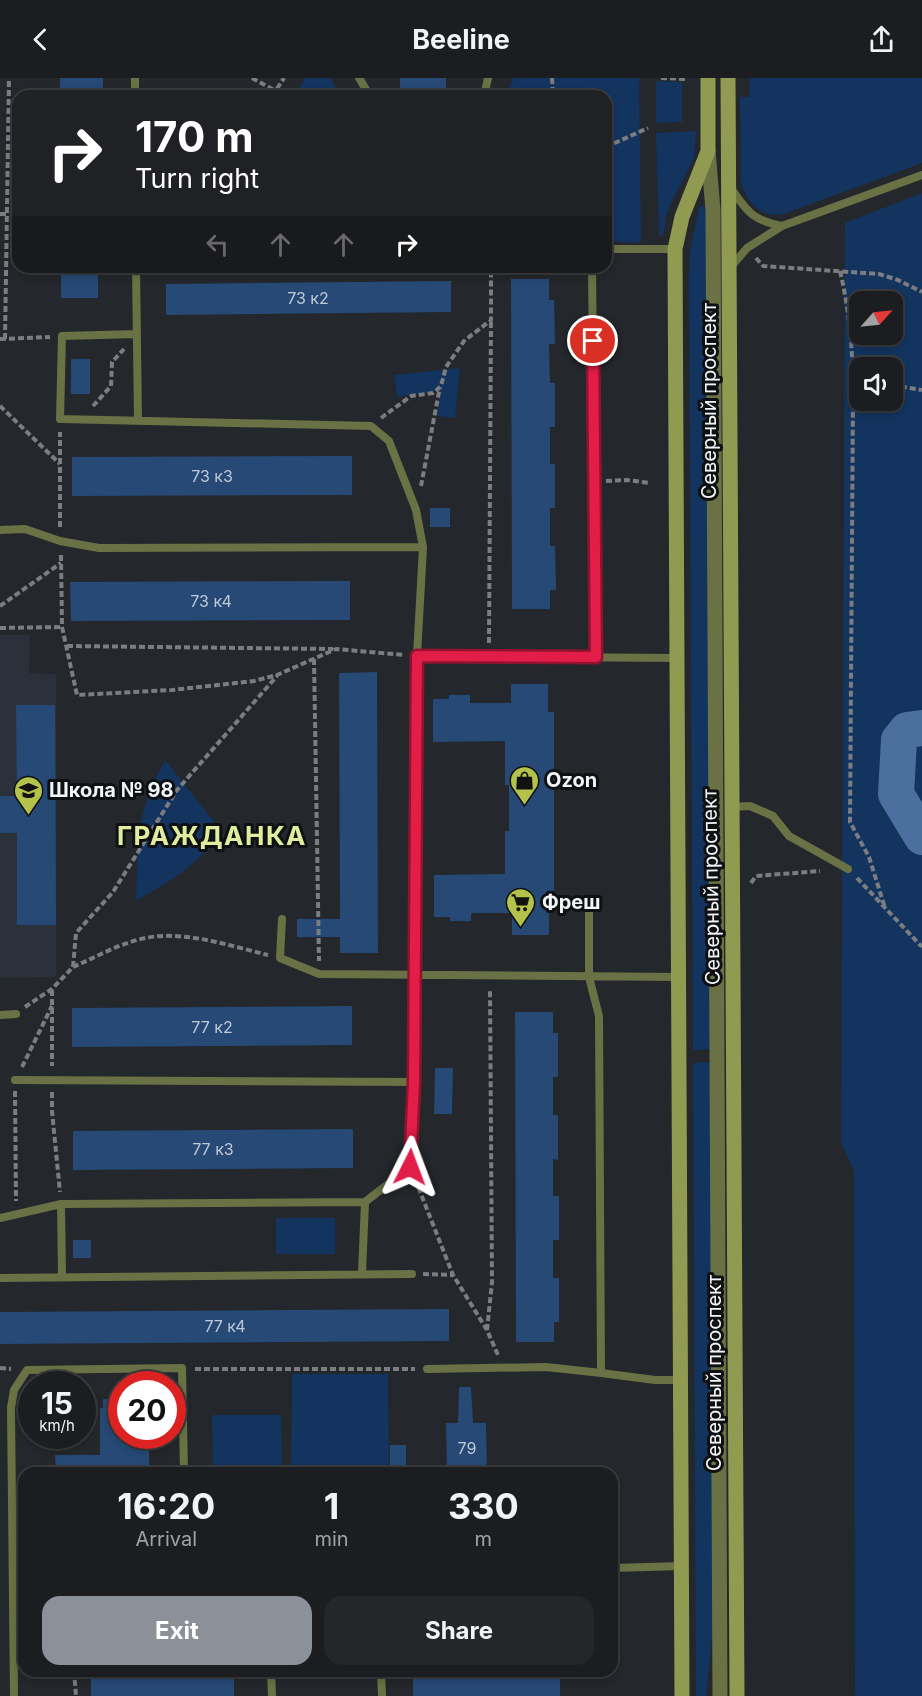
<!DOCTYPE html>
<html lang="en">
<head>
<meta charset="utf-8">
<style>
  body { margin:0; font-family:Inter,sans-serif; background:#242629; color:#f1f3f6; height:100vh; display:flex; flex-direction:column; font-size:22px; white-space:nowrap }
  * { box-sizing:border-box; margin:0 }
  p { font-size:20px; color:#a0a2a5 }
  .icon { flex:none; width:33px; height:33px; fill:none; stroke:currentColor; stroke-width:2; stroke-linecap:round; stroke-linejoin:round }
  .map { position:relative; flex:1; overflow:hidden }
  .sheet { position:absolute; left:18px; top:1389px; width:600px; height:210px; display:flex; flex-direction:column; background:#1b1d20; border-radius:18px; box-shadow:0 3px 9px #0003,0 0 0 2px #393b3e }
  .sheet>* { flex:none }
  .guide { position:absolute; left:12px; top:12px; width:600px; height:183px; border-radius:18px; box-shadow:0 3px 9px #0003,0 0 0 2px #393b3e; background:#202124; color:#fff; overflow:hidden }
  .needle { width:39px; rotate:63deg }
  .tools { position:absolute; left:849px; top:213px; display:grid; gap:12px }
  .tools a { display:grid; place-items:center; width:54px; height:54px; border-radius:12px; background:#1b1d20; box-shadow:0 3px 9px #0003,0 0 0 2px #393b3e; font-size:30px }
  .speed { position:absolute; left:18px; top:1293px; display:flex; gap:12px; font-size:30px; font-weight:700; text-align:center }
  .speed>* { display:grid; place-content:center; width:78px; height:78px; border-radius:50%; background:#1b1d20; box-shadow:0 3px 9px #0003,0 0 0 2px #393b3e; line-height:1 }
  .speed small { font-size:15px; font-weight:400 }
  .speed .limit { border:9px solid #d22; background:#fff; color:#111 }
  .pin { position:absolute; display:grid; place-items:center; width:51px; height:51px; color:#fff; margin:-26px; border:3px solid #fff; border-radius:50%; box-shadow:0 2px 6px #0007 }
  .me { position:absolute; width:66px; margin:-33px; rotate:3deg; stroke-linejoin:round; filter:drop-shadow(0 0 4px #0008) }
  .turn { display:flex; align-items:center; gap:21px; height:126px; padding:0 24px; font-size:27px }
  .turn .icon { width:78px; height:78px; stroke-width:2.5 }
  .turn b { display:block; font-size:42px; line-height:51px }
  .lanes { display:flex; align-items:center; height:57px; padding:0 24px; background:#0003; justify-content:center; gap:30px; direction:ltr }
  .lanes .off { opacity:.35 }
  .eta { display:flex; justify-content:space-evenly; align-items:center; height:102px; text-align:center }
  .eta b { font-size:36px; font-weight:700; line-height:42px }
  .button { display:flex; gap:12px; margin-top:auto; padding:12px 24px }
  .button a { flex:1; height:69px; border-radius:18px; background:#8c9099; color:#fff; font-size:24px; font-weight:700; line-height:69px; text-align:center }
  .button a+a { background:#242629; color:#f1f3f6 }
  header { display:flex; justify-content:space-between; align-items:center; height:78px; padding:0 24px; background:#1b1d20; font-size:27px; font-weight:700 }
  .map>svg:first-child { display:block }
  .built { fill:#2b313a }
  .green { fill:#12345f; fill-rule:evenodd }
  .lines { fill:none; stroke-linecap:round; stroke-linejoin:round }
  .river { stroke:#4b70a0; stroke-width:36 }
  .building { fill:#264976 }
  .path { stroke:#7b7d81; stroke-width:4; stroke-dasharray:6 3; stroke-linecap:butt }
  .lane { stroke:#6a7144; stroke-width:8 }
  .street { stroke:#6a7144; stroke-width:15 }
  .secondary { stroke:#909b51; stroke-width:15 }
  .route-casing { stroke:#92132f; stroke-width:15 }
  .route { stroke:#e11d48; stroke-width:10 }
  .labels { text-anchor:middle; stroke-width:6; stroke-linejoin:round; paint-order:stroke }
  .number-label { font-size:16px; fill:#bfc9d7 }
  .street-label { font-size:20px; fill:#f2f4f7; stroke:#0e1012 }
  .poi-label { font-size:20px; font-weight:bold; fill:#f2f4f7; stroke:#0e1012; text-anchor:start }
  .district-label { font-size:26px; font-weight:bold; letter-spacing:1.5px; fill:#e0ed9f; stroke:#0e1012 }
</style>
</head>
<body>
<header><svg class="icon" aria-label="back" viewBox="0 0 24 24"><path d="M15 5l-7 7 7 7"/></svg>Beeline<svg class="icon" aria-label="share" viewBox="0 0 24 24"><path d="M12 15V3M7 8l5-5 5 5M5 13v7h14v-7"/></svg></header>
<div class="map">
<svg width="922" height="1618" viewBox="0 0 922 1618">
  <rect width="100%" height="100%" fill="#24272b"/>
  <path class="built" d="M 0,557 L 30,557 L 29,595 L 56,596 L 56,899 L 0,900 Z"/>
  <path class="green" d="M 305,0 L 330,0 L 341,18 L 294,18 Z
    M 513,0 L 639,0 L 641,165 L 606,163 L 606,18 L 506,18 Z
    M 750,0 L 922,0 L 922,85 L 781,137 C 759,138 747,125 741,105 L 740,19 L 749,19 Z
    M 656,3 L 682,4 L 682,44 L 656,45 Z
    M 696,53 L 694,80 L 670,127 L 666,139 L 663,158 L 659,157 L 656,55 Z
    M 922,115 L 922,1618 L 855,1618 L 854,1093 L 841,1065 L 845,145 ZM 860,224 L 892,224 L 892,256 L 860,256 ZM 860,290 L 892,290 L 892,322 L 860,322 Z
    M 704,127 L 706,128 L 710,971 L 693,972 L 689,199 L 690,173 L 699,130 Z
    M 460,290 L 455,340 L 437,338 L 441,312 L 397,319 L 394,297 Z
    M 165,682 L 219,750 C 206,785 167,804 136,823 L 138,753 L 150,711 Z
    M 711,984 L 714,1538 L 706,1618 L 696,1618 L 693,985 Z
    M 276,1140 L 335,1140 L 335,1176 L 276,1176 Z
    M 292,1296 L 388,1296 L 389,1395 L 291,1395 Z
    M 212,1337 L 281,1337 L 282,1395 L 213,1395 Z"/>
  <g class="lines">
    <path class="river" d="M 922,650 L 907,652 L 899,662 L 896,716 L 922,759"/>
  </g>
  <path class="building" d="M 60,0 L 103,0 L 103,18 L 60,18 Z
    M 400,0 L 446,0 L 446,18 L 400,18 Z
    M 61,189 L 98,189 L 98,220 L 61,220 Z
    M 511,201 L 549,201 L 549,222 L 554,222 L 555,266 L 549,266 L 550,305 L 555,305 L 555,349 L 550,349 L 550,386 L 555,386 L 555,430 L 550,430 L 550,468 L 555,468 L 556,512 L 550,512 L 550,531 L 512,531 Z
    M 451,203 L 451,234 L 166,237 L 166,206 Z
    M 71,281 L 90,281 L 90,316 L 71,316 Z
    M 352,378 L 352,417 L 72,418 L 72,379 Z
    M 430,430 L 450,430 L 450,449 L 430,449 Z
    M 350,503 L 350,542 L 71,543 L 70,504 Z
    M 377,594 L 378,875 L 340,875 L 340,859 L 297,859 L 297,841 L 340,841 L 339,595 Z
    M 511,606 L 548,606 L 548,634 L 554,634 L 554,827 L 549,827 L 549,857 L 512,857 L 512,835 L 471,835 L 471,843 L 450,843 L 450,839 L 434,839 L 434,797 L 505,796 L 505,753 L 509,753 L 509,707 L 505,707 L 505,663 L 433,664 L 433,621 L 449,621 L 449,617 L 470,617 L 470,625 L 511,625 Z
    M 16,627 L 55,627 L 56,847 L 17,847 L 17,755 L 0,755 L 0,718 L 17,718 Z
    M 352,928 L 352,967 L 72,969 L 72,930 Z
    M 515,934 L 553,934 L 553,955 L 558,955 L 558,999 L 553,999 L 553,1037 L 558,1037 L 558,1082 L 553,1081 L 553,1118 L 559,1118 L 559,1162 L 553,1162 L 553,1200 L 559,1200 L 559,1244 L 554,1244 L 554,1264 L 516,1264 Z
    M 435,990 L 453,990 L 452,1036 L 434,1036 Z
    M 353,1051 L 353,1090 L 73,1092 L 73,1053 Z
    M 73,1162 L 91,1162 L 91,1180 L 73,1180 Z
    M 449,1231 L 449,1263 L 0,1266 L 0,1234 Z
    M 459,1309 L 471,1309 L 473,1345 L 486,1345 L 487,1395 L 447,1395 L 446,1345 L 458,1345 Z
    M 103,1321 L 122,1322 L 122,1358 L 149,1358 L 149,1395 L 56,1395 L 55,1377 L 100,1377 L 100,1330 L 103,1330 Z
    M 390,1367 L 406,1367 L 406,1395 L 390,1395 Z
    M 91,1593 L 234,1593 L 234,1618 L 91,1618 Z
    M 413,1593 L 560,1593 L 560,1618 L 413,1618 Z"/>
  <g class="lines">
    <path class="path" d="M 252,0 L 285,18
      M 552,0 L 553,18
      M 661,0 L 688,1
      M 272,18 L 284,0
      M 606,69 L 648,50
      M 0,136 L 7,136
      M 756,180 L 763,188 L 879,196 L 898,202 L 922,214
      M 840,193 C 850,235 853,275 853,318
      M 0,261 L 50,259
      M 5,261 L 9,0
      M 892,307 L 922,312
      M 860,309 L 853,319 L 850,744 L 869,779 L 885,830
      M 0,328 L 60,386
      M 93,328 L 111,308 L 112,284 L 124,271
      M 381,340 L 411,318 L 433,315 L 441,308 L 446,289 L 464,263 L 491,242 L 491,189
      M 606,403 L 627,402 L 650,405
      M 421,408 L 440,309
      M 60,449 L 60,354
      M 61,477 L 62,549 L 77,617 L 172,612 L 254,603 L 277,597 L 336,571 L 404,577
      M 0,528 L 61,485
      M 0,550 L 62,549
      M 489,565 L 491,242
      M 67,568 L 333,571
      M 314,581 L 319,883
      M 857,800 L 922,869
      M 751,805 L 756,798 L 820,793
      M 73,889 C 94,880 115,868 137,862 C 178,850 227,867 268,877
      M 52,912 L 52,988
      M 25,929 L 52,911 L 73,889 L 76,855 L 113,814 L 177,712 L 277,598
      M 22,989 L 52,928
      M 15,1013 L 16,1123
      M 52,1014 L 52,1033 L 60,1114
      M 415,1101 L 453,1197 L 487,1252 L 498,1277
      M 423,1196 L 453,1197
      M 487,1252 L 492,1204 L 490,911
      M 0,1290 L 11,1291
      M 195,1291 L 415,1291
      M 74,1593 L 76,1618"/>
    <path class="lane" d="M 135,0 L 135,18
      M 359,0 L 370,18
      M 484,18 L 488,0
      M 730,109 C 747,133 751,142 782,148
      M 606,171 L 675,171
      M 136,189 L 138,342
      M 592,189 L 596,579
      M 730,190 L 747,170 L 782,148 L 922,97
      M 0,452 L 25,451 L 60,463 L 99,470 L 423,469
      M 417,578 L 677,580
      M 731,729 L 750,728 L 773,738 L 789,758 L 848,791
      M 589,831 L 589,899 L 599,938 L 601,1295 L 655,1302 L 681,1302
      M 282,841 L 280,880 L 319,896 L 679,899
      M 0,937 L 16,936
      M 15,1002 L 414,1004
      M 61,1126 L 62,1199
      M 0,1140 L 61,1126 L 365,1124 L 410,1089 L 414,1004 L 417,578 L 423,469 L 416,432 L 389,363 L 371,348 L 60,341 L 62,258 L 137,256
      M 362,1196 L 365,1124
      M 0,1200 L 412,1196
      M 427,1291 L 546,1289 L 601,1295
      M 612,1490 L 681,1488
      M 271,1593 L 272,1618
      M 381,1593 L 382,1618
      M 14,1618 L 11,1330 L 14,1312 L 27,1292 L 182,1290 L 184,1395"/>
    <path class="street" d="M 708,73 L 713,132 L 720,1618"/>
    <path class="secondary" d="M 728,0 L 737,1618
      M 682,1618 L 675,171 L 682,139 L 708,73 L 708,0"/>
  </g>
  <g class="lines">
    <defs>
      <path id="route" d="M 410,1089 L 414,1004 L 417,578 L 596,579 L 593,263"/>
    </defs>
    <use href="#route" class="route-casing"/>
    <use href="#route" class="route"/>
  </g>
  <defs>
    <symbol id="shop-pin" viewBox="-11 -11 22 30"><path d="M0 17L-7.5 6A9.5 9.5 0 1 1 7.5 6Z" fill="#b3c24b" stroke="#0e1012"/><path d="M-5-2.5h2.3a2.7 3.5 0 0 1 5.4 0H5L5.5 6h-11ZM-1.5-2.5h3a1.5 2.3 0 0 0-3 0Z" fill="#111"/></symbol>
    <symbol id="school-pin" viewBox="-11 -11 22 30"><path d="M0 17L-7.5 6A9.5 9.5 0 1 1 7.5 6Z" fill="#b3c24b" stroke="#0e1012"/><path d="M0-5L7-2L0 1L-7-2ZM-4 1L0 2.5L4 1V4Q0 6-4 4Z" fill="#111"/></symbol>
    <symbol id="supermarket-pin" viewBox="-11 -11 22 30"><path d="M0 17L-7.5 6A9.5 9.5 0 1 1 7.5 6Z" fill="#b3c24b" stroke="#0e1012"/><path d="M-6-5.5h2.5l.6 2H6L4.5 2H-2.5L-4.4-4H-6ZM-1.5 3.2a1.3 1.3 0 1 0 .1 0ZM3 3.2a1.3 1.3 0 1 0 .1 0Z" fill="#111"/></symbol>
  </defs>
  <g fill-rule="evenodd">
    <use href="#shop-pin" x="508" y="686" width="33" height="45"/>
    <use href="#school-pin" x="12" y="696" width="33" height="45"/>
    <use href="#supermarket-pin" x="504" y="808" width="33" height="45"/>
  </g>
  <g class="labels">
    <g class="number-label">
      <text x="308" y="226">73 к2</text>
      <text x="212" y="404">73 к3</text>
      <text x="211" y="529">73 к4</text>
      <text x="212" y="955">77 к2</text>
      <text x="213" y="1077">77 к3</text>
      <text x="225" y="1254">77 к4</text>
      <text x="467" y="1376">79</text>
    </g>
    <g class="street-label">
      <text transform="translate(709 323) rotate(-90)" y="7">Северный проспект</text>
      <text transform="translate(711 809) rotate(-91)" y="7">Северный проспект</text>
      <text transform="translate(714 1295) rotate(-90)" y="7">Северный проспект</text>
    </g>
    <g class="poi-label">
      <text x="546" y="709">Ozon</text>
      <text x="49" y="719">Школа № 98</text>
      <text x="542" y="831">Фреш</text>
    </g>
    <g class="district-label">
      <text x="212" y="767">ГРАЖДАНКА</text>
    </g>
  </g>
</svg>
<div class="tools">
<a><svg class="needle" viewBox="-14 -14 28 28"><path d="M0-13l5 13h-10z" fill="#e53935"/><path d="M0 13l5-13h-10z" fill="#a0a2a5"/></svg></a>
<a><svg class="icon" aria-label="sound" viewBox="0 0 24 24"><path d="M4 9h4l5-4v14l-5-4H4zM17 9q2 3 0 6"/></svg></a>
</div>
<div class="speed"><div>15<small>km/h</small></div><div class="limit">20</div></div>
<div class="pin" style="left:593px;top:263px;background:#d93025"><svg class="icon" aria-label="arrive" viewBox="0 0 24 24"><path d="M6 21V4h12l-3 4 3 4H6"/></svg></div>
<svg class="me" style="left:410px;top:1089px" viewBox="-20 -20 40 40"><path d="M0-17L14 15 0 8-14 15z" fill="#e11d48" stroke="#fff" stroke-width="4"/></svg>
<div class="guide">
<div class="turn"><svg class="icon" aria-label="right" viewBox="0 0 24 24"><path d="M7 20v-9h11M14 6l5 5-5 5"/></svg><div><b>170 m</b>Turn right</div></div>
<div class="lanes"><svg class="icon off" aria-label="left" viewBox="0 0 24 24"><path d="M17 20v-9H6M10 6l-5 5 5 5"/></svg><svg class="icon off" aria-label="ahead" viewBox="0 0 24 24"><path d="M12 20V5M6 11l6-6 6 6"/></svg><svg class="icon off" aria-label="ahead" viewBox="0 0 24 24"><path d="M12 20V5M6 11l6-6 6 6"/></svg><svg class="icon" aria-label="right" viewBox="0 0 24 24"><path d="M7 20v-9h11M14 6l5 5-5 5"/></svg></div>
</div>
<section class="sheet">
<div class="eta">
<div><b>16:20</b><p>Arrival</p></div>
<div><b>1</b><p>min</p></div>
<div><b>330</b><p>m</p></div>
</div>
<div class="button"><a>Exit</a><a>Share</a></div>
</section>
</div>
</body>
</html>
